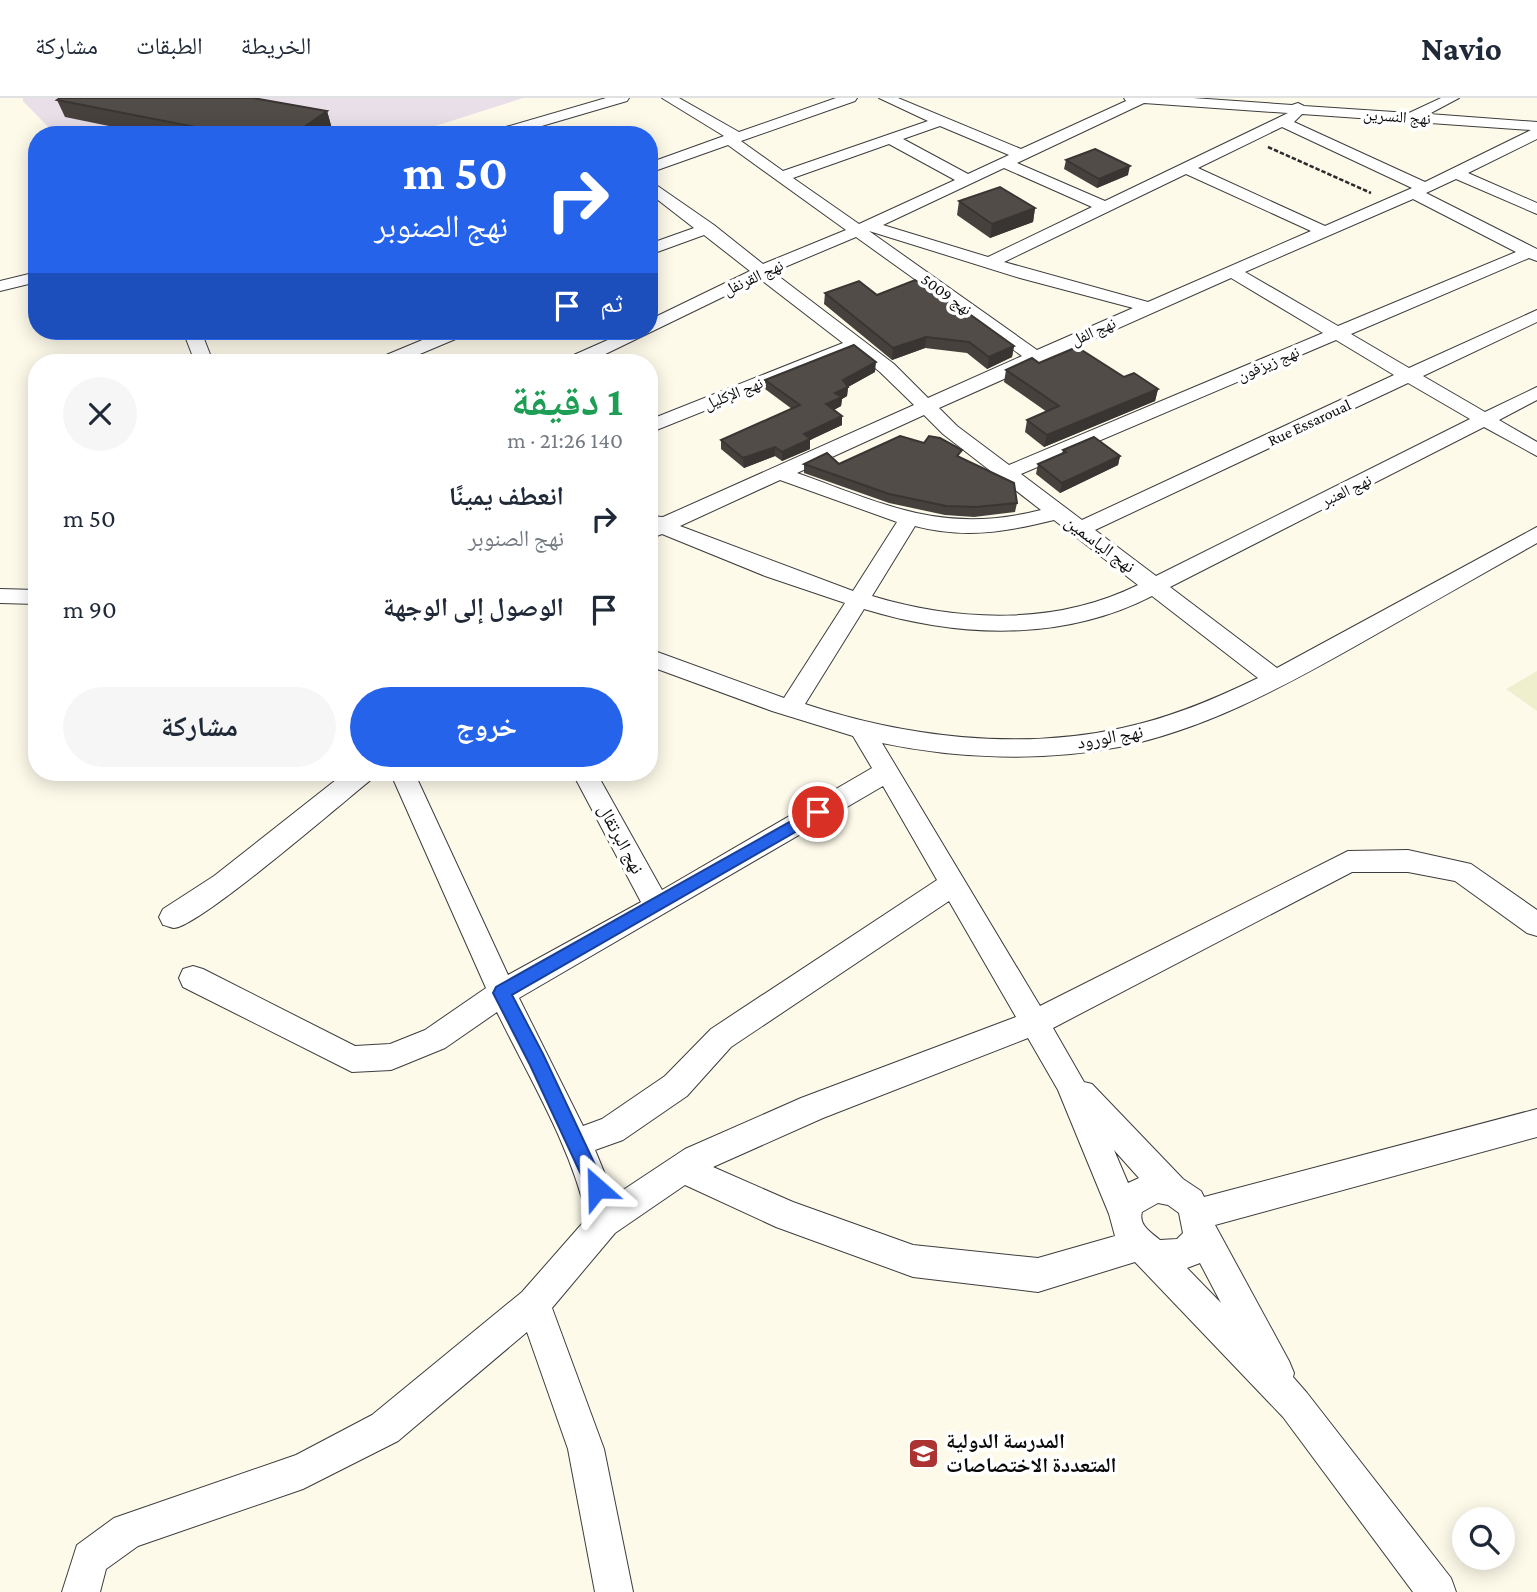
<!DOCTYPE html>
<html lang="ar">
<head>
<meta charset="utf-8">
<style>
  body { margin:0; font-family:"Crimson Pro","Noto Naskh Arabic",serif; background:#f6f6f7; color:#1f2937; direction:rtl; height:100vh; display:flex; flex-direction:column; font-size:26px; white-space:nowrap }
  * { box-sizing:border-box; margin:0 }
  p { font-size:23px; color:#747a83 }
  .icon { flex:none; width:38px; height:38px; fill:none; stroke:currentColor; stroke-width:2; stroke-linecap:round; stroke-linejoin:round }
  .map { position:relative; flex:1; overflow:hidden; direction:ltr }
  .side { position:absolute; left:28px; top:256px; width:630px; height:427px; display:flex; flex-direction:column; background:#fff; border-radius:28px; box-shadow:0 4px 18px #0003; direction:rtl }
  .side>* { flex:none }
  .hud { position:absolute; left:28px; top:28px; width:630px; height:214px; border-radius:28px; box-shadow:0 4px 18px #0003; direction:rtl; background:#2563eb; color:#fff; overflow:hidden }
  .controls { position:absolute; left:1452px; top:1409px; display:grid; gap:14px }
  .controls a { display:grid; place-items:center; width:63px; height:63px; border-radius:50%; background:#fff; box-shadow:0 4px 18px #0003; font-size:35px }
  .pin { position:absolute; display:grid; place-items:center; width:60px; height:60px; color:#fff; margin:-30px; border:4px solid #fff; border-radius:50%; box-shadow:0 2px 7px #0007 }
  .me { position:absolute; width:77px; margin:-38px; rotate:335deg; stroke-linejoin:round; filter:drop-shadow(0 0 5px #0008) }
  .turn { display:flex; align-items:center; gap:24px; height:147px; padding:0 35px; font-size:32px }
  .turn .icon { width:91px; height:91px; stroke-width:2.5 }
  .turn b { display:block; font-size:49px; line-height:60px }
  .then { display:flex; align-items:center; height:66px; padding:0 35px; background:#0003; gap:14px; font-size:26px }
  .round { display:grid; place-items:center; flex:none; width:74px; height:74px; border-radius:37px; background:#f6f6f7 }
  .head { display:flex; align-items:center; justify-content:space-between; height:119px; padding:0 35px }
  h1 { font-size:42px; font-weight:700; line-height:52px; color:#1e9e55 }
  .primary-button { display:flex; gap:14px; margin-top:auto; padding:14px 35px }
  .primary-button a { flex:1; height:80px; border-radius:42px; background:#2563eb; color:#fff; font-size:28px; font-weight:700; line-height:80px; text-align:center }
  .primary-button a+a { background:#f6f6f7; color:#1f2937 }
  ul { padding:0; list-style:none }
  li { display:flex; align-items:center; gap:21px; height:91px; padding:0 35px }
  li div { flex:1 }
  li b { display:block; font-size:26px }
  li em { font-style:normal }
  header { display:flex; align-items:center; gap:42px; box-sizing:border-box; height:98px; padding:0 35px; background:#fff; border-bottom:2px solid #e0e1e3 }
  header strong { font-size:33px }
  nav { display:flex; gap:38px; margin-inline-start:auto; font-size:24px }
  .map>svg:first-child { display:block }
  .industrial { fill:#e8dfe9 }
  .farmland { fill:#f0efcd }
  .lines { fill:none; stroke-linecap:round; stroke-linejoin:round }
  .minor-casing { stroke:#3d3d3d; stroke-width:2 }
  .path { stroke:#2c2c2c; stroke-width:2.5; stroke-dasharray:4.5 2; stroke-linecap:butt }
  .minor { fill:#fff; fill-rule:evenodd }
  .wall { fill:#47413e }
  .shaded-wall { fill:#393532 }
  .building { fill:#524c48; stroke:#393532; stroke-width:2 }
  .route { fill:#2563eb; stroke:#184099; stroke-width:2 }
  .labels { text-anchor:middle; stroke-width:7; stroke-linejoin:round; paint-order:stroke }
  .far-street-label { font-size:16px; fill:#0a0a0a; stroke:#fff }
  .street-label { font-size:18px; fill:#0a0a0a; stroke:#fff }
  .near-poi-label { font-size:21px; font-weight:bold; fill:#0a0a0a; stroke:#fff; text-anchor:start }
</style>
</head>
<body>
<header>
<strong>Navio</strong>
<nav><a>الخريطة</a><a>الطبقات</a><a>مشاركة</a></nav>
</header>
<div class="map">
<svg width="1537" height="1494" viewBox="0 0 1537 1494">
  <rect width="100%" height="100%" fill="#fdfaea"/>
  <path class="industrial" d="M 23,0 L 523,0 L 407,37 L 56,37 L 23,3 Z"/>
  <path class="farmland" d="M 1537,573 L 1537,613 L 1506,591 Z"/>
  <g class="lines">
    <defs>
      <path id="minor" d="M 606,0 L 629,0 L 627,3 L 511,37 L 487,37 L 489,34 Z
        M 662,0 L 679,0 L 739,34 L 836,0 L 857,0 L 855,3 L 741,43 L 783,73 L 928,23 L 879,0 L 898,0 L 1021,51 L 1126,3 L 1124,0 L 1193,0 L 1292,7 L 1298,5 L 1304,8 L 1409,15 L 1441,0 L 1459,0 L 1429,16 L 1537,24 L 1537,41 L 1468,75 L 1537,105 L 1537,116 L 1456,81 L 1426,95 L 1537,151 L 1537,163 L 1529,160 L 1351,236 L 1409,270 L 1537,212 L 1537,224 L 1423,278 L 1485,314 L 1537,289 L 1537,302 L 1499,322 L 1537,344 L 1537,358 L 1484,329 L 1170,489 L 1277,570 L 1537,429 L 1537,445 C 1475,480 1414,515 1352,550 C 1279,591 1203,632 1119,649 C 1042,664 959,661 882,645 L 1040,908 L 1348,753 L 1408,752 L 1471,766 L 1537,812 L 1537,838 L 1527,835 L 1455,783 L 1408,774 L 1352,774 L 1053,930 L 1084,984 L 1092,986 L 1183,1081 L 1201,1093 L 1204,1099 L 1537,1011 L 1537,1039 L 1215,1127 L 1289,1263 L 1294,1275 L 1293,1279 L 1307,1295 L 1451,1480 L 1456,1494 L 1413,1494 L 1283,1319 L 1135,1164 L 1038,1194 L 913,1179 L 776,1129 L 685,1087 L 615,1135 L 552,1210 L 604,1351 L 633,1494 L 595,1494 L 568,1351 L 527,1234 L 398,1343 L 303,1391 L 138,1448 L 106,1471 L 100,1494 L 62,1494 L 77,1447 L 114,1420 L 296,1357 L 372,1317 L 522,1194 L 587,1120 C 571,1048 529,980 497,914 L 445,950 L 401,968 L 391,972 L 352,974 L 183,889 L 179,880 L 183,871 L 193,868 L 203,871 L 355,948 L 390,946 L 425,932 L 486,890 L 390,674 L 414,674 L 508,877 L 641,804 L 572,674 L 596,674 L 662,792 L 872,670 L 853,638 L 772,613 L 649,568 L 649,551 L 784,600 L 845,505 L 765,478 L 662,436 L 649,441 L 649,418 L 663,419 L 914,307 L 880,274 L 854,253 L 649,335 L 649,322 L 843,245 L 760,181 L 589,264 L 565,264 L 567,260 L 628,233 L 649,233 L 649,222 L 750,173 L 704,137 L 649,157 L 649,146 L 694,130 L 649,95 L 649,82 L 714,127 L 763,166 L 846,132 L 728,47 L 649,75 L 649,65 L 724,38 ZM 1144,5 L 1288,15 L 1105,103 L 1017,65 ZM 1302,16 L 1531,32 L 1425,84 L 1294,24 ZM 940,28 L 1009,57 L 968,76 L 903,41 ZM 1282,29 L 1412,90 L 1325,128 L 1198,70 ZM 889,46 L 955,82 L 859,126 L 793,80 ZM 1004,70 L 1092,109 L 988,159 L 883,127 ZM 1186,76 L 1311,133 L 1148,204 L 1004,164 ZM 1413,101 L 1516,154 L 1338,228 L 1245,174 ZM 869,133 L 1020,180 L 1133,210 L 1037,252 ZM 856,139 L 1022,258 L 928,300 L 894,266 L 773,174 ZM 1231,180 L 1323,235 L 1009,367 L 957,328 L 939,310 ZM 1336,242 L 1394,277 L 1082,422 L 1021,376 ZM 1408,285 L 1470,321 L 1156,478 L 1095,432 ZM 924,317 L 943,336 L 1041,412 C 943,437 887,407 797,375 ZM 780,382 L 897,424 L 853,493 L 680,428 ZM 1054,422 L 1138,487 C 1055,528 959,524 872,498 L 915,428 C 964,441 1006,434 1054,422 ZM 1152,498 L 1258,580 C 1215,601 1170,620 1122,630 C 1019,653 904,639 805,606 L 864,511 C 959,540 1062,544 1152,498 ZM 883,688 L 937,782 L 711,931 L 665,978 L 602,1021 L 583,1028 L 519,900 ZM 949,803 L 1016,919 L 801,1000 L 685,1051 L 614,1098 L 595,1052 L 623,1042 L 687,998 L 731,949 ZM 1028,940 L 1058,992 L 1109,1116 L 1115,1138 L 1038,1160 L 913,1147 L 793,1104 L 713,1069 L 823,1020 ZM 1114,1052 L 1139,1080 L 1128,1085 ZM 1158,1105 L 1168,1107 L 1179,1115 L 1183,1135 L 1177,1141 L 1160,1142 C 1151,1134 1138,1127 1142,1114 ZM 1200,1165 L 1221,1205 L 1187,1170 Z
        M 37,174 L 37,184 L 0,193 L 0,183 Z
        M 183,233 L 201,233 L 213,264 L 195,264 Z
        M 444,233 L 468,233 L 465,237 L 401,264 L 377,264 L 379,260 Z
        M 0,491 L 37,492 L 37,506 L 0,505 Z
        M 346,674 L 376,674 L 372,681 C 343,704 199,829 174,830 C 172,830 165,827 163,827 L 159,819 L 163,811 L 214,778 Z"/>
    </defs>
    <use href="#minor" class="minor-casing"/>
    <path class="path" d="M 1268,49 L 1371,95"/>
    <use href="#minor" class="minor"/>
  </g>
  <path class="wall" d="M 57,2 L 327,13 L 332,31 L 323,37 L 153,37 L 65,19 Z
    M 1066,62 L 1128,77 L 1097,90 L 1064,71 Z
    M 959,103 L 1035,110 L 1033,124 L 990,140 L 957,117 Z
    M 825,195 L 1014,248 L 1012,259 L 987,271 L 967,255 L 925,250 L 892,262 L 824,206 Z
    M 1039,265 L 1124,279 L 1158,291 L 1155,303 L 1044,349 L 1025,334 L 1027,322 L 1047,314 L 1004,284 L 1006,272 Z
    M 875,274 L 848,289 L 847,298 L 842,301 L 841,308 L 834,312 L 842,318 L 842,327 L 810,342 L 810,351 L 782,363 L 775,358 L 744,370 L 721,351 L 721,342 L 792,311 L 765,291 L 765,282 Z
    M 1063,352 L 1120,358 L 1118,367 L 1060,395 L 1036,376 L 1038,366 L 1062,356 Z
    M 961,359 L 1017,405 L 1015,414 L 974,419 L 945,417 L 889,405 L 804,375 L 804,366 L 839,366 Z"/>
  <path class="shaded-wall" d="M 327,13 L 332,31 L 323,37 L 293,37 Z
    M 1130,68 L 1128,77 L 1097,90 L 1099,81 Z
    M 1035,110 L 1033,124 L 990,140 L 992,126 Z
    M 926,239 L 925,250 L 892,262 L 893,250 Z
    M 1014,248 L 1012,259 L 987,271 L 989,259 Z
    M 876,264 L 875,274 L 848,289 L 847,298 L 842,301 L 841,308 L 826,316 L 826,306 L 835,295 L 843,282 Z
    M 1158,291 L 1155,303 L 1044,349 L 1047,337 Z
    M 842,318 L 842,327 L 810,342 L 810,351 L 782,363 L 782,354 L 804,336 Z
    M 775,349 L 775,358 L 744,370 L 743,360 Z
    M 1120,358 L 1118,367 L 1060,395 L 1062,385 Z"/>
  <path class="building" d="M 60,0 L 253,0 L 327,13 L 293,37 L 236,37 L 57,2 Z
    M 1095,51 L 1130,68 L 1099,81 L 1066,62 Z
    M 1000,89 L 1035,110 L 992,126 L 959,103 Z
    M 915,182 L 954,208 L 957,207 L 1014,248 L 989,259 L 969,244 L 926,239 L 893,250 L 825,195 L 859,183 L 877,197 Z
    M 854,247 L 876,264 L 843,282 L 848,289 L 835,295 L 842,299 L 826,306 L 842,318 L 804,336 L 810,341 L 782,354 L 775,349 L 743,360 L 721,342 L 800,307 L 765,282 Z
    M 1077,249 L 1124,279 L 1134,275 L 1158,291 L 1047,337 L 1027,322 L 1059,308 L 1006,272 L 1032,260 L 1039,265 Z
    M 900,338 L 924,345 L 929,338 L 940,340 L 962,352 L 957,358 L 1014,385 L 1017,405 L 976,409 L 946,408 L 889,396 L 804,366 L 827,355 L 839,366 Z
    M 1094,339 L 1120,358 L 1062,385 L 1038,366 L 1066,354 L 1063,352 Z"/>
  <path class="route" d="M 818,708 L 825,714 L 823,718 L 512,897 L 543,956 L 606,1090 L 603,1096 L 597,1099 L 590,1096 L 530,967 L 493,895 L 496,889 Z"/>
  <defs>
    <symbol id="university-square" viewBox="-11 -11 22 22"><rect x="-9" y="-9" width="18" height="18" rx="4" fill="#ab3332" stroke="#fff"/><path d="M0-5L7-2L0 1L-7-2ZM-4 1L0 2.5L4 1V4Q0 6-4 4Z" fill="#fff"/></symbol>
  </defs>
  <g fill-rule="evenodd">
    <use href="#university-square" x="906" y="1338" width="35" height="35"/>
  </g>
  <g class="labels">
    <g class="far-street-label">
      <text transform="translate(1397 18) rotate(4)" y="6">نهج النسرين</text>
      <text transform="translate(753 179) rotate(-25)" y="6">نهج القرنفل</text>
      <text transform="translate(947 196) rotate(36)" y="6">نهج 5009</text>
      <text transform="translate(1093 233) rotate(-24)" y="6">نهج الفل</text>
      <text transform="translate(1268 265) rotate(-23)" y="6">نهج زيزفون</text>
      <text transform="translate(733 295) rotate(-22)" y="6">نهج الإكليل</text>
      <text transform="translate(1309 324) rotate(-25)" y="6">Rue Essaroual</text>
      <text transform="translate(1346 392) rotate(-26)" y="6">نهج العنبر</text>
    </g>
    <g class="street-label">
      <text transform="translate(1100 446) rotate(37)" y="6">نهج الياسمين</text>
      <text transform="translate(1110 639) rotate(-10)" y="6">نهج الورود</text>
      <text transform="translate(621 741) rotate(62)" y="6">نهج البرتقال</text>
    </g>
    <g class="near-poi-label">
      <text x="946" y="1350">المدرسة الدولية<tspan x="946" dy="24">المتعددة الاختصاصات</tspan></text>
    </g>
  </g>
</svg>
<div class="controls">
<a><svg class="icon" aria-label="search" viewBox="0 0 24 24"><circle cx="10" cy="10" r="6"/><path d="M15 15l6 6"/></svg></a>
</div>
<div class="pin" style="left:818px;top:714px;background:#d93025"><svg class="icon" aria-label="arrive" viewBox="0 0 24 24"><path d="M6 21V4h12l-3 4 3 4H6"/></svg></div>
<svg class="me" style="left:597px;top:1090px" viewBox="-20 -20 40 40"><path d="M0-17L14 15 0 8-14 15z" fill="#2563eb" stroke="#fff" stroke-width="4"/></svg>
<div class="hud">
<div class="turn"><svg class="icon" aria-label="right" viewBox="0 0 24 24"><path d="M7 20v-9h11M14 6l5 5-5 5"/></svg><div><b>50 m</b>نهج الصنوبر</div></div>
<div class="then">ثم<svg class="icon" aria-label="arrive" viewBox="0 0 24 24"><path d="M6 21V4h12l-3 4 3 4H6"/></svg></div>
</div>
<section class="side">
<div class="head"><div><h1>1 دقيقة</h1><p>140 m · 21:26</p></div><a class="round"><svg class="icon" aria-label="close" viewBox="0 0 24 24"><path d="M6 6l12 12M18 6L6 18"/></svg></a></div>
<ul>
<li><svg class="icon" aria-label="right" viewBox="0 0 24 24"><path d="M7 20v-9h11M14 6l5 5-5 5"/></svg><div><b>انعطف يمينًا</b><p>نهج الصنوبر</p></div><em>50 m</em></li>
<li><svg class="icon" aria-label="arrive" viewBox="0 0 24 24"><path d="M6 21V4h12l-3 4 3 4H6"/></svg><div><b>الوصول إلى الوجهة</b></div><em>90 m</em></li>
</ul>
<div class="primary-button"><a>خروج</a><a>مشاركة</a></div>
</section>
</div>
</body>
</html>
